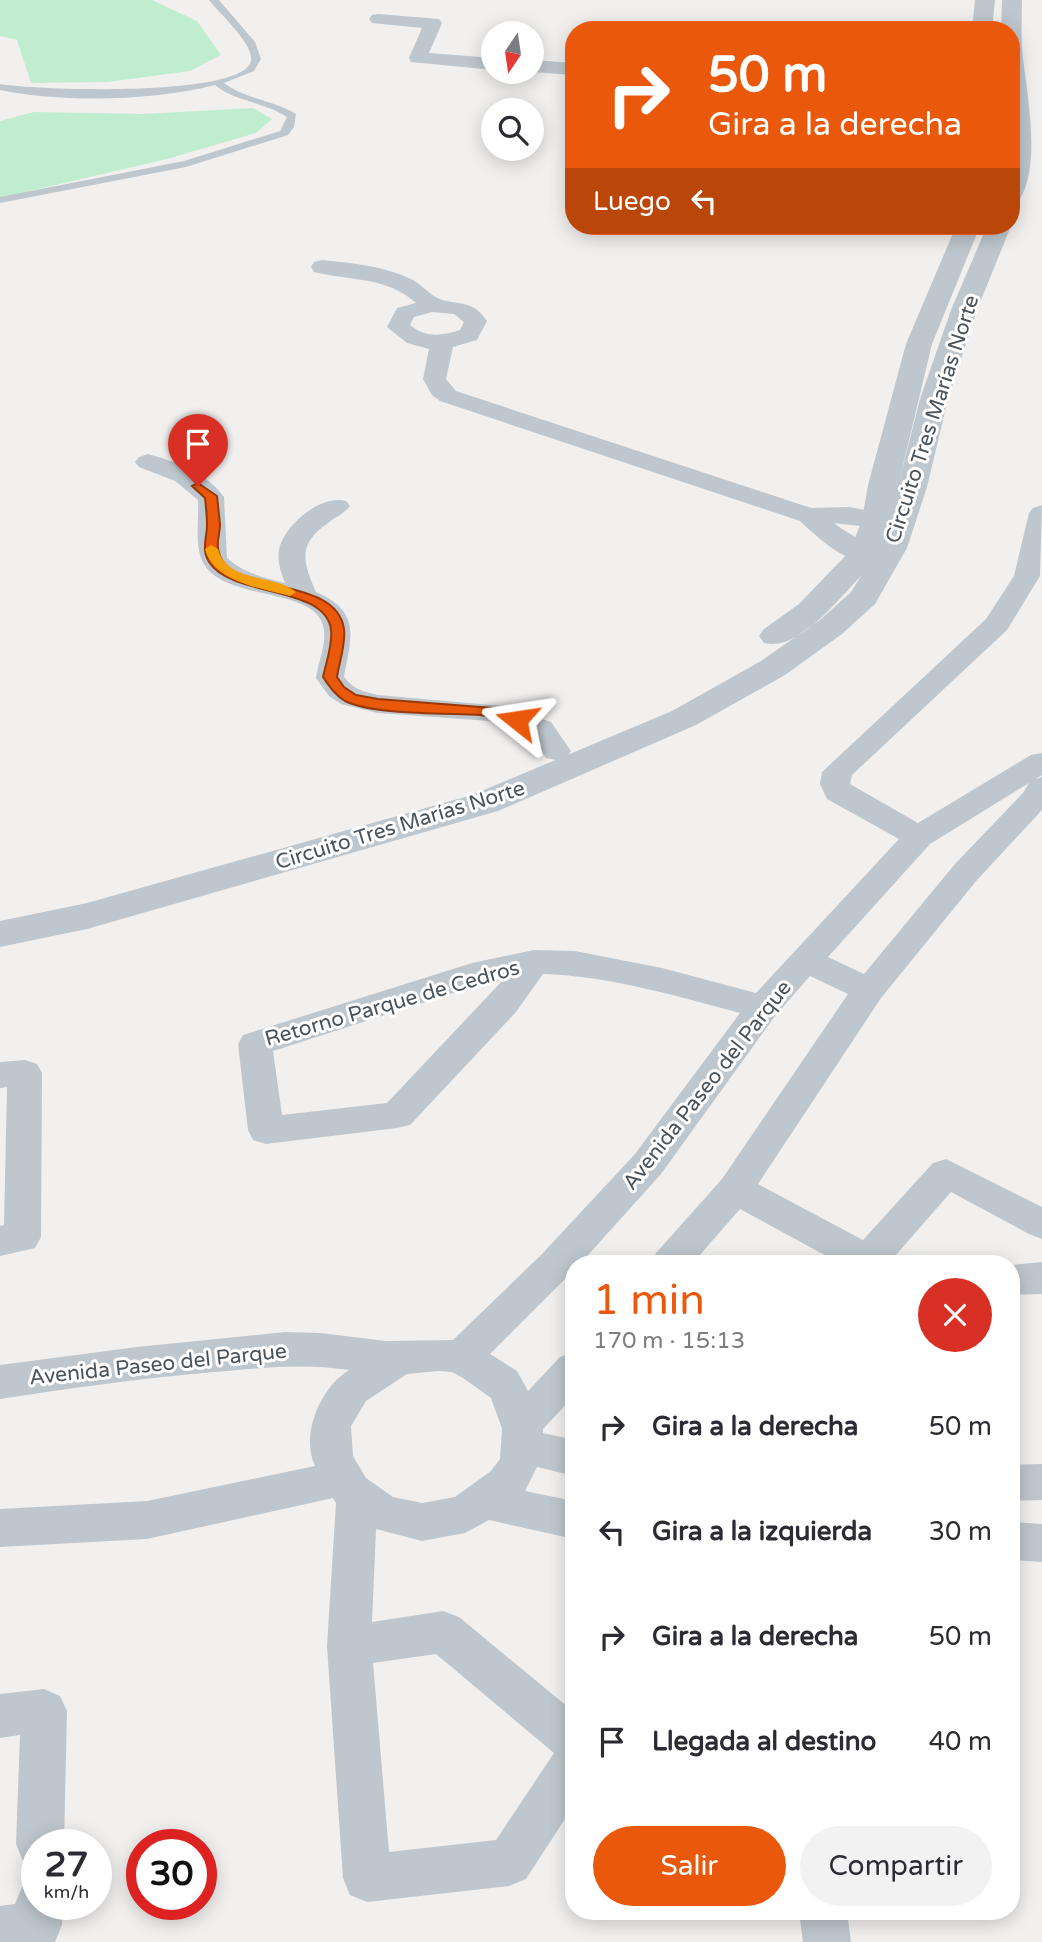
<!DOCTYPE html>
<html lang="es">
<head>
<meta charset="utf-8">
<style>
  body { margin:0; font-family:"Varela Round",sans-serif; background:#f2f2f3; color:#2b2b33; height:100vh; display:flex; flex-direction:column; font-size:26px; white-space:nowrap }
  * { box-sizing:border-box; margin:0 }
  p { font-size:23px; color:#7c7c81 }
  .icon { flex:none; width:38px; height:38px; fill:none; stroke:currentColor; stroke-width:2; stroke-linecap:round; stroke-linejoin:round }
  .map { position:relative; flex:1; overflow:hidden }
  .drawer { position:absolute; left:565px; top:1255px; width:455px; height:665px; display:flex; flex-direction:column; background:#fff; border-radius:28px; box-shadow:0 4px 18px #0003 }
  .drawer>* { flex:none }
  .hud { position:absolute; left:565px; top:21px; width:455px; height:214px; border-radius:28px; box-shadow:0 4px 18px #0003; background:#ea580c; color:#fff; overflow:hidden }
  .needle { width:46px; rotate:193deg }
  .controls { position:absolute; left:481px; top:21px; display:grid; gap:14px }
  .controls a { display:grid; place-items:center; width:63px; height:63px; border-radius:50%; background:#fff; box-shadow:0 4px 18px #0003; font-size:35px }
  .speed { position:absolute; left:21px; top:1829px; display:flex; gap:14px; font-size:35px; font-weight:700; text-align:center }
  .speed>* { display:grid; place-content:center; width:91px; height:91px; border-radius:50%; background:#fff; box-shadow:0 4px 18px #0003; line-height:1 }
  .speed small { font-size:18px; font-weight:400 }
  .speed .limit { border:10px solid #d22; background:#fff; color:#111 }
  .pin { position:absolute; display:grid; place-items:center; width:60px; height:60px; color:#fff; margin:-72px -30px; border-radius:50% 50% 50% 0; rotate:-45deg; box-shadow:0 0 7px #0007 }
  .pin .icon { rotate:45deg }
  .me { position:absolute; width:77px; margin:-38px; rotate:285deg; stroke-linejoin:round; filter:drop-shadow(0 0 5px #0008) }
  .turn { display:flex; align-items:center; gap:24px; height:147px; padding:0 28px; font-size:32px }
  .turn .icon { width:91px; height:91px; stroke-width:2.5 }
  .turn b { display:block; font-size:49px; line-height:60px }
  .then { display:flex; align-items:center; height:66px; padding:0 28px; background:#0003; gap:14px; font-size:26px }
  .round { display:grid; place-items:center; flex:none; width:74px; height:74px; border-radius:37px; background:#f2f2f3 }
  .summary { display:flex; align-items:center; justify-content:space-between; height:119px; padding:0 28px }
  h1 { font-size:42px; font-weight:600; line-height:52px; color:#ea580c }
  .cta { display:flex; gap:14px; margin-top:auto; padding:14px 28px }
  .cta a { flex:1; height:80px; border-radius:42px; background:#ea580c; color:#fff; font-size:28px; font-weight:600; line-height:80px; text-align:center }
  .cta a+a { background:#f2f2f3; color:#2b2b33 }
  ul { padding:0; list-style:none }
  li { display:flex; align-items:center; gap:21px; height:105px; padding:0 28px }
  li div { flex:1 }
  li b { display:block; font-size:26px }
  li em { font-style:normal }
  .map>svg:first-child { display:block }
  .green { fill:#c0edcf }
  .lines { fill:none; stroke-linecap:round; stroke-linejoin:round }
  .service { fill:#bec7cd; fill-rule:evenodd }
  .minor { fill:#bec7cd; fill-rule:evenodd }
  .tertiary { fill:#bec7cd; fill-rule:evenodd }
  .route { fill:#ea580c; stroke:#983908; stroke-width:2 }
  .slow { fill:#f59e0b }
  .labels { text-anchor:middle; stroke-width:6; stroke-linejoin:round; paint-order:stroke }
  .street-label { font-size:21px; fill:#48535c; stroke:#fff }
</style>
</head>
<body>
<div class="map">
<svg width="1042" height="1942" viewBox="0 0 1042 1942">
  <rect width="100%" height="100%" fill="#f2efef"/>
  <path class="green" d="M 0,0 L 152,0 L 197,21 L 221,55 L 190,71 L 107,82 L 31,83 L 17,40 L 0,36 Z
    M 253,108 L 272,119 L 256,133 L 167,159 L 0,198 L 0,121 L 34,112 L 143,114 Z"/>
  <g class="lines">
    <path class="service" d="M 209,0 L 219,0 L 255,42 L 261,59 L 254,71 L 224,83 C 245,99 273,100 296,114 L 294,127 L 288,135 L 186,167 L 0,203 L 0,197 L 184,161 L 280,131 L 287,117 C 264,102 236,102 215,85 C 151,101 64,103 0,90 L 0,84 C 33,90 243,98 251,61 C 254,44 220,14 209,0 Z"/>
    <path class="minor" d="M 378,14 L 439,19 L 442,23 L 429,53 L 494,58 L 494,70 L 411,62 L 409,58 L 422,28 L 372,23 L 369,19 L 372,15 Z
      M 532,60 L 574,63 L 574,75 L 532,72 Z
      M 322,260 C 353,263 385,266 413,280 C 422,285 431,296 440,299 C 460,306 472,299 487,321 L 477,340 L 453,347 L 446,379 L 456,391 L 811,508 L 849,507 L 886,514 L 890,520 L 886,526 L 877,528 L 834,523 C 846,533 870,543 877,554 L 873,560 C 846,566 819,538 800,521 L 440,401 L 432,395 L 423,379 L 429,349 L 407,343 L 387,327 L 397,308 L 416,303 C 386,276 350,281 314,272 L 311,267 L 314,262 ZM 432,312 L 454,314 L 464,322 L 460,330 C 441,336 426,338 410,325 L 414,317 Z
      M 148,454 C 175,461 208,474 224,497 L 227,558 C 244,573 264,578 285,583 C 281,572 277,562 279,550 C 284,525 321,494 346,501 L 350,506 C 344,514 335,517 328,523 C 297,544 303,562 316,592 C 362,612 351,637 344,677 C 353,689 364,692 378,695 L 503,706 L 551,722 L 571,751 L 566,758 L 556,760 L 546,758 L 530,734 L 490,721 L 378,713 L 341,704 L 329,696 L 316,678 C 318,663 326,646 324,630 C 319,584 217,604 201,558 C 195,541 199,518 198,500 L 175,481 L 139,467 L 135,462 L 139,457 Z
      M 1042,505 L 1040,576 L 1007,630 L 852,775 L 850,784 L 918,823 L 1031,755 L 1042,753 L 1042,775 L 1036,779 L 1042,777 L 1042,810 L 977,880 L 881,998 L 758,1184 L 863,1240 L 933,1163 L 946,1159 L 1042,1207 L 1042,1239 L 1029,1234 L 951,1192 L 888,1264 L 841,1264 L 740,1209 L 692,1264 L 650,1264 L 656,1253 L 722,1179 L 848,994 L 810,976 L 775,1016 L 661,1174 L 580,1264 L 574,1264 L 574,1270 L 490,1354 L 517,1371 L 528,1391 L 560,1357 L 574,1352 L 574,1396 L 543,1429 L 543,1433 L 574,1440 L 574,1476 L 537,1467 L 525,1491 L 574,1501 L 574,1539 L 489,1520 L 465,1533 L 422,1541 L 376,1529 L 372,1622 L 443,1611 L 459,1617 L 574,1712 L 574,1805 L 526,1879 L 509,1886 L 367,1902 L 350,1895 L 343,1878 L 327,1646 L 336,1503 L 333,1498 L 147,1539 L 0,1547 L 0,1509 L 147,1501 L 315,1466 C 300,1434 321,1387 349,1370 C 303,1363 261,1368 214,1372 C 143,1378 71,1388 0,1399 L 0,1365 L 137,1347 L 285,1332 L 320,1333 L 386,1341 L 453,1340 L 542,1254 L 635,1154 L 740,1013 C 676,996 610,976 543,974 L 516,1012 L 410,1125 L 397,1128 L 266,1144 L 253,1140 L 248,1130 L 238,1044 L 243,1035 L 472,963 L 534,950 L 575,951 L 662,968 L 756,993 L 899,839 L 827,799 L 820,784 L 822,772 L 986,619 L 1014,576 L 1029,513 L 1033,508 ZM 1029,783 L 1023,793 L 955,864 L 864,974 L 828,957 L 930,844 ZM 503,980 L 387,1103 L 282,1115 L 273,1051 L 475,986 ZM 438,1371 L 452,1372 L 463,1378 L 491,1398 L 502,1429 L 500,1459 L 491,1471 L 455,1497 L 422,1503 L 393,1497 L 366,1478 L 353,1456 L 351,1426 L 366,1401 L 407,1374 ZM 436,1654 L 554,1753 L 496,1840 L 389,1852 L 373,1663 Z
      M 25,1060 L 37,1064 L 42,1073 L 41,1237 L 35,1248 L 0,1256 L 0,1226 L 4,1225 L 7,1087 L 0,1088 L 0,1062 Z
      M 1042,1262 L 1042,1294 L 1012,1295 L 1012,1265 Z
      M 1042,1464 L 1042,1500 L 1012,1501 L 1012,1465 Z
      M 1012,1522 L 1042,1524 L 1042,1562 L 1012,1560 Z
      M 44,1689 L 60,1696 L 67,1711 L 64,1844 L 37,1844 L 37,1866 L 23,1861 L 16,1844 L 20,1735 L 0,1738 L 0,1694 Z
      M 37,1881 L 37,1904 L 63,1904 L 62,1925 L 55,1942 L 0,1942 L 0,1906 L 15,1904 L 22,1887 Z
      M 799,1911 L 847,1911 L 851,1942 L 803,1942 Z"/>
    <path class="tertiary" d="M 975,0 L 995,0 L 992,30 L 972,30 Z
      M 1002,0 L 1022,0 C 1022,16 1021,33 1022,49 C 1026,91 1042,161 1020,199 L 1012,201 L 1012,30 L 1001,30 Z
      M 956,226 L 980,226 L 932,344 L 898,486 L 920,399 L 951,310 L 987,226 L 1011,226 L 977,310 L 948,399 L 927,487 L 907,548 L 875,604 L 842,634 L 785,675 L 696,725 L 498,811 L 87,929 L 0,947 L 0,921 L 87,903 L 472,795 L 672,711 L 761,661 L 820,620 L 851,592 L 861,576 C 838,599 799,652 764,643 L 759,636 L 764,629 L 799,604 L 850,551 L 862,520 L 868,485 L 906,344 Z"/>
  </g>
  <path class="route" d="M 198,483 L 217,496 C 218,505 219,515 220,524 C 220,535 215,544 220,556 C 235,595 337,576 344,629 C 346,644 339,663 337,677 L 344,687 L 356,695 L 378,699 L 493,708 L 522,717 L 522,723 C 509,726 493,716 480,715 C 446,713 373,715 345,701 C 335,695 330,687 323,677 C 326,663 333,644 331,630 C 326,585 232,598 209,562 C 201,549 207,538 207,525 C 207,516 206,507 205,498 L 192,486 Z"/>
  <path class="slow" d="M 211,545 L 218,549 C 228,584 274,573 296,592 L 290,596 C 260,588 214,582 205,549 Z"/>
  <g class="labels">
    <g class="street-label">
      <text transform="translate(932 419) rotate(-72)" y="7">Circuito Tres Marías Norte</text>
      <text transform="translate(400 825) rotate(-17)" y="7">Circuito Tres Marías Norte</text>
      <text transform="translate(392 1003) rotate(-16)" y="7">Retorno Parque de Cedros</text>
      <text transform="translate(707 1085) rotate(-52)" y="7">Avenida Paseo del Parque</text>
      <text transform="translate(158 1364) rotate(-6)" y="7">Avenida Paseo del Parque</text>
    </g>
  </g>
</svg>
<div class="controls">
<a><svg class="needle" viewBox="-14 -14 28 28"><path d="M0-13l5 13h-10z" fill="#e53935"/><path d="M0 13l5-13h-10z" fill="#7c7c81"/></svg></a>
<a><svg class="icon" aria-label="search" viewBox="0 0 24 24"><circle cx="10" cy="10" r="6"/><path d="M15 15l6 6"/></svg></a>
</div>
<div class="speed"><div>27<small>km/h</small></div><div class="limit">30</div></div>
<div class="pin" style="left:198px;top:486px;background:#d93025"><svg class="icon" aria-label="arrive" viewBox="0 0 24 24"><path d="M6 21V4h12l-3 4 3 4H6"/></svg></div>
<svg class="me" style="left:517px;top:720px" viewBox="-20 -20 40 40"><path d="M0-17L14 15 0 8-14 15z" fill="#ea580c" stroke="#fff" stroke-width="4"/></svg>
<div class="hud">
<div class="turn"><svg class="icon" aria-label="right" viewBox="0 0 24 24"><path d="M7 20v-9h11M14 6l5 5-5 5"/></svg><div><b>50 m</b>Gira a la derecha</div></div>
<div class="then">Luego<svg class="icon" aria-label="left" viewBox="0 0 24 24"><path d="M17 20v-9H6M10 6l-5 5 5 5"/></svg></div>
</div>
<section class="drawer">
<div class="summary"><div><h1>1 min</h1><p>170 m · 15:13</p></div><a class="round" style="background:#d93025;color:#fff"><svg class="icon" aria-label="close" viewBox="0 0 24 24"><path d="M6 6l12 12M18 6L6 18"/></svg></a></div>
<ul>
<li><svg class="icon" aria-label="right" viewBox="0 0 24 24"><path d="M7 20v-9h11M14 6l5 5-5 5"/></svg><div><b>Gira a la derecha</b></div><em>50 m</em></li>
<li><svg class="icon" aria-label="left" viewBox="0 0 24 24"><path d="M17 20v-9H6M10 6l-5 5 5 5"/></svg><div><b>Gira a la izquierda</b></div><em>30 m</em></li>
<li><svg class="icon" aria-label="right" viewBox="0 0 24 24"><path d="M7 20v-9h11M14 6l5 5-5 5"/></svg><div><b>Gira a la derecha</b></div><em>50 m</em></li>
<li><svg class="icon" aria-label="arrive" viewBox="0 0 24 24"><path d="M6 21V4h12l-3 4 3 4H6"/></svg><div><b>Llegada al destino</b></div><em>40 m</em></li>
</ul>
<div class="cta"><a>Salir</a><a>Compartir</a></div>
</section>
</div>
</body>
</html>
